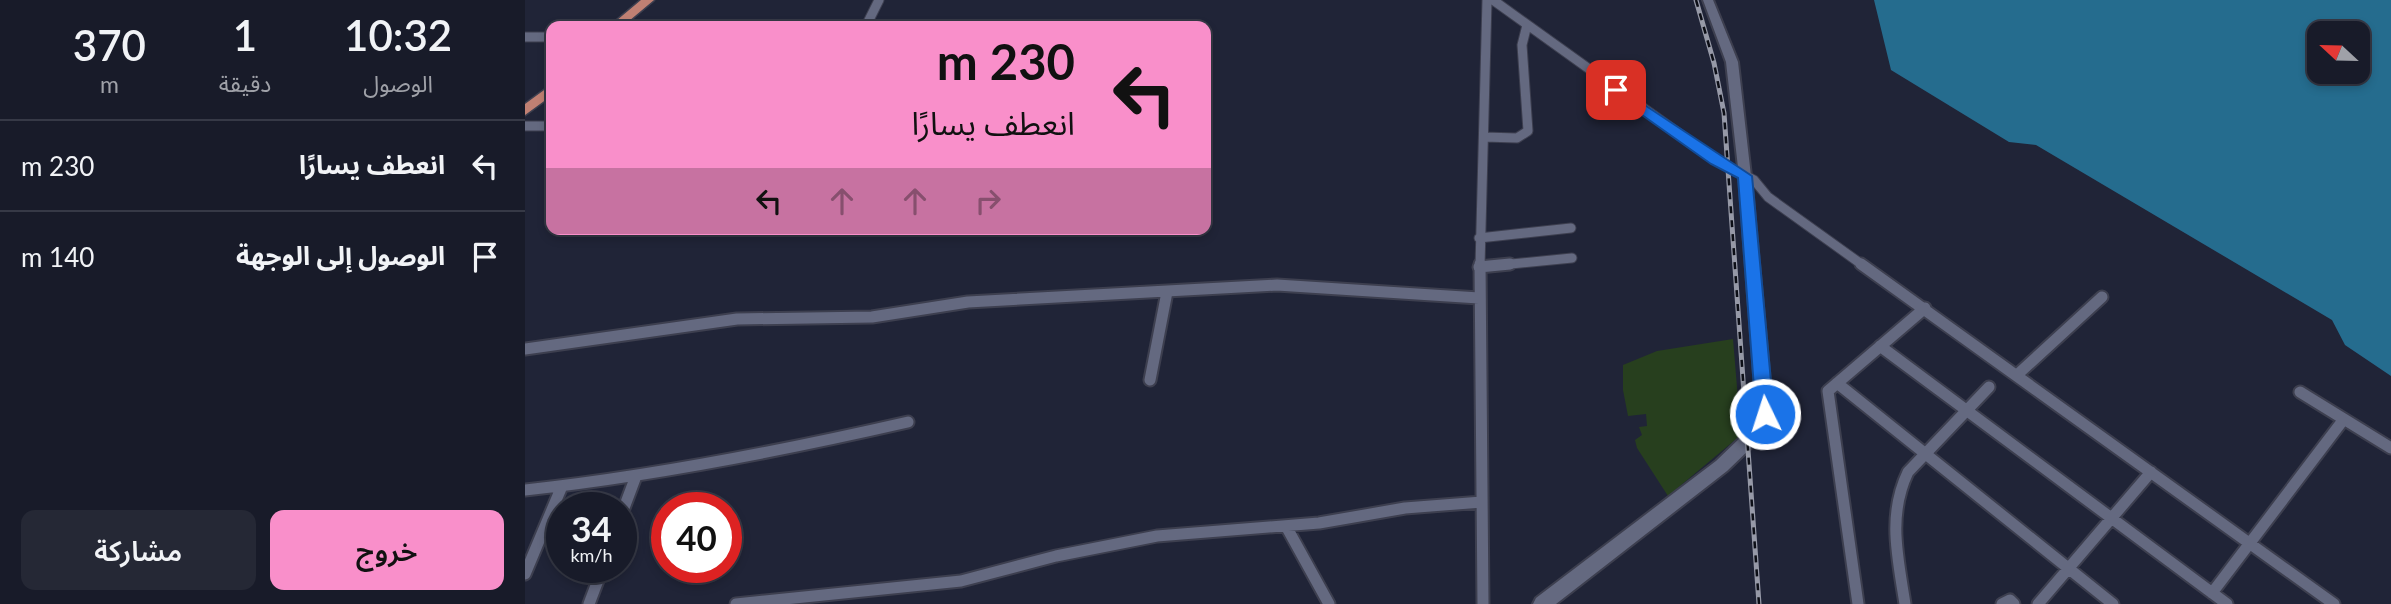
<!DOCTYPE html>
<html lang="ar">
<head>
<meta charset="utf-8">
<style>
  body { margin:0; font-family:Lato,"Noto Sans Arabic",sans-serif; background:#252835; color:#f1f3f6; direction:rtl; height:100vh; display:flex; flex-direction:column; font-size:26px; white-space:nowrap }
  * { box-sizing:border-box; margin:0 }
  p { font-size:23px; color:#9fa1a8 }
  .icon { flex:none; width:38px; height:38px; fill:none; stroke:currentColor; stroke-width:2; stroke-linecap:round; stroke-linejoin:round }
  .map { position:relative; flex:1; overflow:hidden; direction:ltr }
  .drawer { display:flex; flex-direction:column; background:#181b29; width:525px }
  .drawer>* { flex:none }
  .top-card { position:absolute; left:21px; top:21px; width:665px; height:214px; border-radius:14px; box-shadow:0 4px 10px #0003,0 0 0 2px #363946; direction:rtl; background:#f98fca; color:#111; overflow:hidden }
  .needle { width:46px; rotate:292deg }
  .tools { position:absolute; left:1782px; top:21px; display:grid; gap:14px }
  .tools a { display:grid; place-items:center; width:63px; height:63px; border-radius:14px; background:#181b29; box-shadow:0 4px 10px #0003,0 0 0 2px #363946; font-size:35px }
  .speed { position:absolute; left:21px; top:492px; display:flex; gap:14px; font-size:35px; font-weight:700; text-align:center }
  .speed>* { display:grid; place-content:center; width:91px; height:91px; border-radius:50%; background:#181b29; box-shadow:0 4px 10px #0003,0 0 0 2px #363946; line-height:1 }
  .speed small { font-size:18px; font-weight:400 }
  .speed .limit { border:10px solid #d22; background:#fff; color:#111 }
  .pin { position:absolute; display:grid; place-items:center; width:60px; height:60px; color:#fff; margin:-30px; border-radius:14px; box-shadow:0 4px 10px #0006 }
  .me { position:absolute; width:77px; margin:-38px; rotate:356deg; stroke-linejoin:round; filter:drop-shadow(0 0 5px #0008) }
  .turn { display:flex; align-items:center; gap:24px; height:147px; padding:0 21px; font-size:32px }
  .turn .icon { width:91px; height:91px; stroke-width:2.5 }
  .turn b { display:block; font-size:49px; line-height:60px }
  .lanes { display:flex; align-items:center; height:66px; padding:0 21px; background:#0003; justify-content:center; gap:35px; direction:ltr }
  .lanes .off { opacity:.35 }
  .eta { display:flex; justify-content:space-evenly; align-items:center; height:119px; text-align:center }
  .eta b { font-size:42px; font-weight:600; line-height:49px }
  .primary-button { display:flex; gap:14px; margin-top:auto; padding:14px 21px }
  .primary-button a { flex:1; height:80px; border-radius:14px; background:#f98fca; color:#111; font-size:28px; font-weight:600; line-height:80px; text-align:center }
  .primary-button a+a { background:#252835; color:#f1f3f6 }
  ul { padding:0; list-style:none }
  li { display:flex; align-items:center; gap:21px; height:91px; padding:0 21px; border-top:2px solid #363946 }
  li div { flex:1 }
  li b { display:block; font-size:26px }
  li em { font-style:normal }
  main { display:flex; flex:1; min-height:0 }
  .map>svg:first-child { display:block }
  .green { fill:#273f1e }
  .water { fill:#256c8e; fill-rule:evenodd }
  .lines { fill:none; stroke-linecap:round; stroke-linejoin:round }
  .street-far1-casing { stroke:#3d3f4f; stroke-width:11 }
  .street-casing { stroke:#3d3f4f; stroke-width:15 }
  .secondary-casing { stroke:#3d3f4f; stroke-width:4 }
  .primary-casing { stroke:#3d3f4f; stroke-width:3 }
  .street-far1 { stroke:#646980; stroke-width:9 }
  .street { stroke:#646980; stroke-width:11 }
  .secondary { fill:#646980; fill-rule:evenodd }
  .primary { fill:#c08073; fill-rule:evenodd }
  .rail-casing { stroke:#9699a7; stroke-width:5 }
  .rail { stroke:#0c0e16; stroke-width:2.5; stroke-dasharray:7; stroke-linecap:butt }
  .route { fill:#1a73e8; stroke:#114b97; stroke-width:2 }
</style>
</head>
<body>
<main>
<div class="map">
<svg width="1866" height="604" viewBox="0 0 1866 604">
  <rect width="100%" height="100%" fill="#202437"/>
  <path class="green" d="M 1208,339 L 1216,435 L 1143,496 L 1112,448 L 1110,440 L 1117,435 L 1114,427 L 1122,426 L 1121,414 L 1103,416 L 1098,390 L 1098,365 L 1132,351 Z"/>
  <path class="water" d="M 1349,0 L 1866,0 L 1866,376 L 1820,345 L 1807,320 L 1511,145 L 1484,142 L 1366,70 ZM 1794,33 L 1832,33 L 1832,72 L 1794,72 Z"/>
  <g class="lines">
    <defs>
      <path id="street-far1" d="M 968,0 L 1191,160 L 1229,180 L 1243,197 L 1339,266
        M 341,26 L 354,0
        M 0,37 L 26,37
        M 0,126 L 26,126
        M 959,137 L 992,138 L 1003,131 L 997,45 L 1002,25
        M 954,238 L 1046,228
        M 955,266 L 962,0
        M 966,266 L 1047,258"/>
      <path id="street" d="M 955,264 L 958,604
        M 1336,264 L 1809,604
        M 954,267 L 985,264
        M 1355,346 L 1702,604
        M 0,349 L 212,319 L 347,317 L 443,302 L 752,285 L 954,298
        M 1492,375 L 1577,297
        M 625,380 L 642,292
        M 1312,383 L 1588,604
        M 1775,392 L 1866,448
        M 0,490 C 129,476 256,451 383,422
        M 96,516 L 111,476
        M 761,526 L 804,604
        M 0,574 L 37,486
        M 1687,593 L 1819,419
        M 64,604 L 78,567
        M 211,604 L 436,581 L 531,556 L 632,536 L 794,523 L 880,508 L 957,502
        M 1333,604 L 1303,391 L 1400,308
        M 1380,604 C 1373,558 1362,516 1383,472 L 1464,387
        M 1477,604 L 1485,600 L 1489,604
        M 1513,604 L 1626,472"/>
      <path id="secondary" d="M 1178,0 L 1188,0 L 1213,62 L 1226,176 L 1248,414 L 1228,446 L 1202,471 L 1031,604 L 1008,604 L 1011,598 L 1191,461 L 1217,436 L 1232,414 L 1214,176 L 1201,62 Z"/>
      <path id="primary" d="M 116,0 L 129,0 L 98,26 L 85,26 Z
        M 26,85 L 26,96 L 0,115 L 0,104 Z"/>
    </defs>
    <use href="#street-far1" class="street-far1-casing"/>
    <use href="#street" class="street-casing"/>
    <use href="#secondary" class="secondary-casing"/>
    <use href="#primary" class="primary-casing"/>
    <use href="#street-far1" class="street-far1"/>
    <use href="#street" class="street"/>
    <use href="#secondary" class="secondary"/>
    <use href="#primary" class="primary"/>
    <defs>
      <path id="rail" d="M 1171,0 L 1189,63 L 1199,113 L 1234,604"/>
    </defs>
    <use href="#rail" class="rail-casing"/>
    <use href="#rail" class="rail"/>
  </g>
  <path class="route" d="M 1091,86 L 1227,176 L 1249,414 L 1246,420 L 1240,422 L 1234,420 L 1231,414 L 1213,178 L 1186,164 L 1086,93 L 1084,90 Z"/>
</svg>
<div class="tools">
<a><svg class="needle" viewBox="-14 -14 28 28"><path d="M0-13l5 13h-10z" fill="#e53935"/><path d="M0 13l5-13h-10z" fill="#9fa1a8"/></svg></a>
</div>
<div class="speed"><div>34<small>km/h</small></div><div class="limit">40</div></div>
<div class="pin" style="left:1091px;top:90px;background:#d93025"><svg class="icon" aria-label="arrive" viewBox="0 0 24 24"><path d="M6 21V4h12l-3 4 3 4H6"/></svg></div>
<svg class="me" style="left:1240px;top:414px" viewBox="-20 -20 40 40"><circle r="17" fill="#1a73e8" stroke="#fff" stroke-width="3"/><path d="M0-11L8 9 0 5-8 9z" fill="#fff"/></svg>
<div class="top-card">
<div class="turn"><svg class="icon" aria-label="left" viewBox="0 0 24 24"><path d="M17 20v-9H6M10 6l-5 5 5 5"/></svg><div><b>230 m</b>انعطف يسارًا</div></div>
<div class="lanes"><svg class="icon" aria-label="left" viewBox="0 0 24 24"><path d="M17 20v-9H6M10 6l-5 5 5 5"/></svg><svg class="icon off" aria-label="ahead" viewBox="0 0 24 24"><path d="M12 20V5M6 11l6-6 6 6"/></svg><svg class="icon off" aria-label="ahead" viewBox="0 0 24 24"><path d="M12 20V5M6 11l6-6 6 6"/></svg><svg class="icon off" aria-label="right" viewBox="0 0 24 24"><path d="M7 20v-9h11M14 6l5 5-5 5"/></svg></div>
</div>
</div>
<section class="drawer">
<div class="eta">
<div><b>10:32</b><p>الوصول</p></div>
<div><b>1</b><p>دقيقة</p></div>
<div><b>370</b><p>m</p></div>
</div>
<ul>
<li><svg class="icon" aria-label="left" viewBox="0 0 24 24"><path d="M17 20v-9H6M10 6l-5 5 5 5"/></svg><div><b>انعطف يسارًا</b></div><em>230 m</em></li>
<li><svg class="icon" aria-label="arrive" viewBox="0 0 24 24"><path d="M6 21V4h12l-3 4 3 4H6"/></svg><div><b>الوصول إلى الوجهة</b></div><em>140 m</em></li>
</ul>
<div class="primary-button"><a>خروج</a><a>مشاركة</a></div>
</section>
</main>
</body>
</html>
